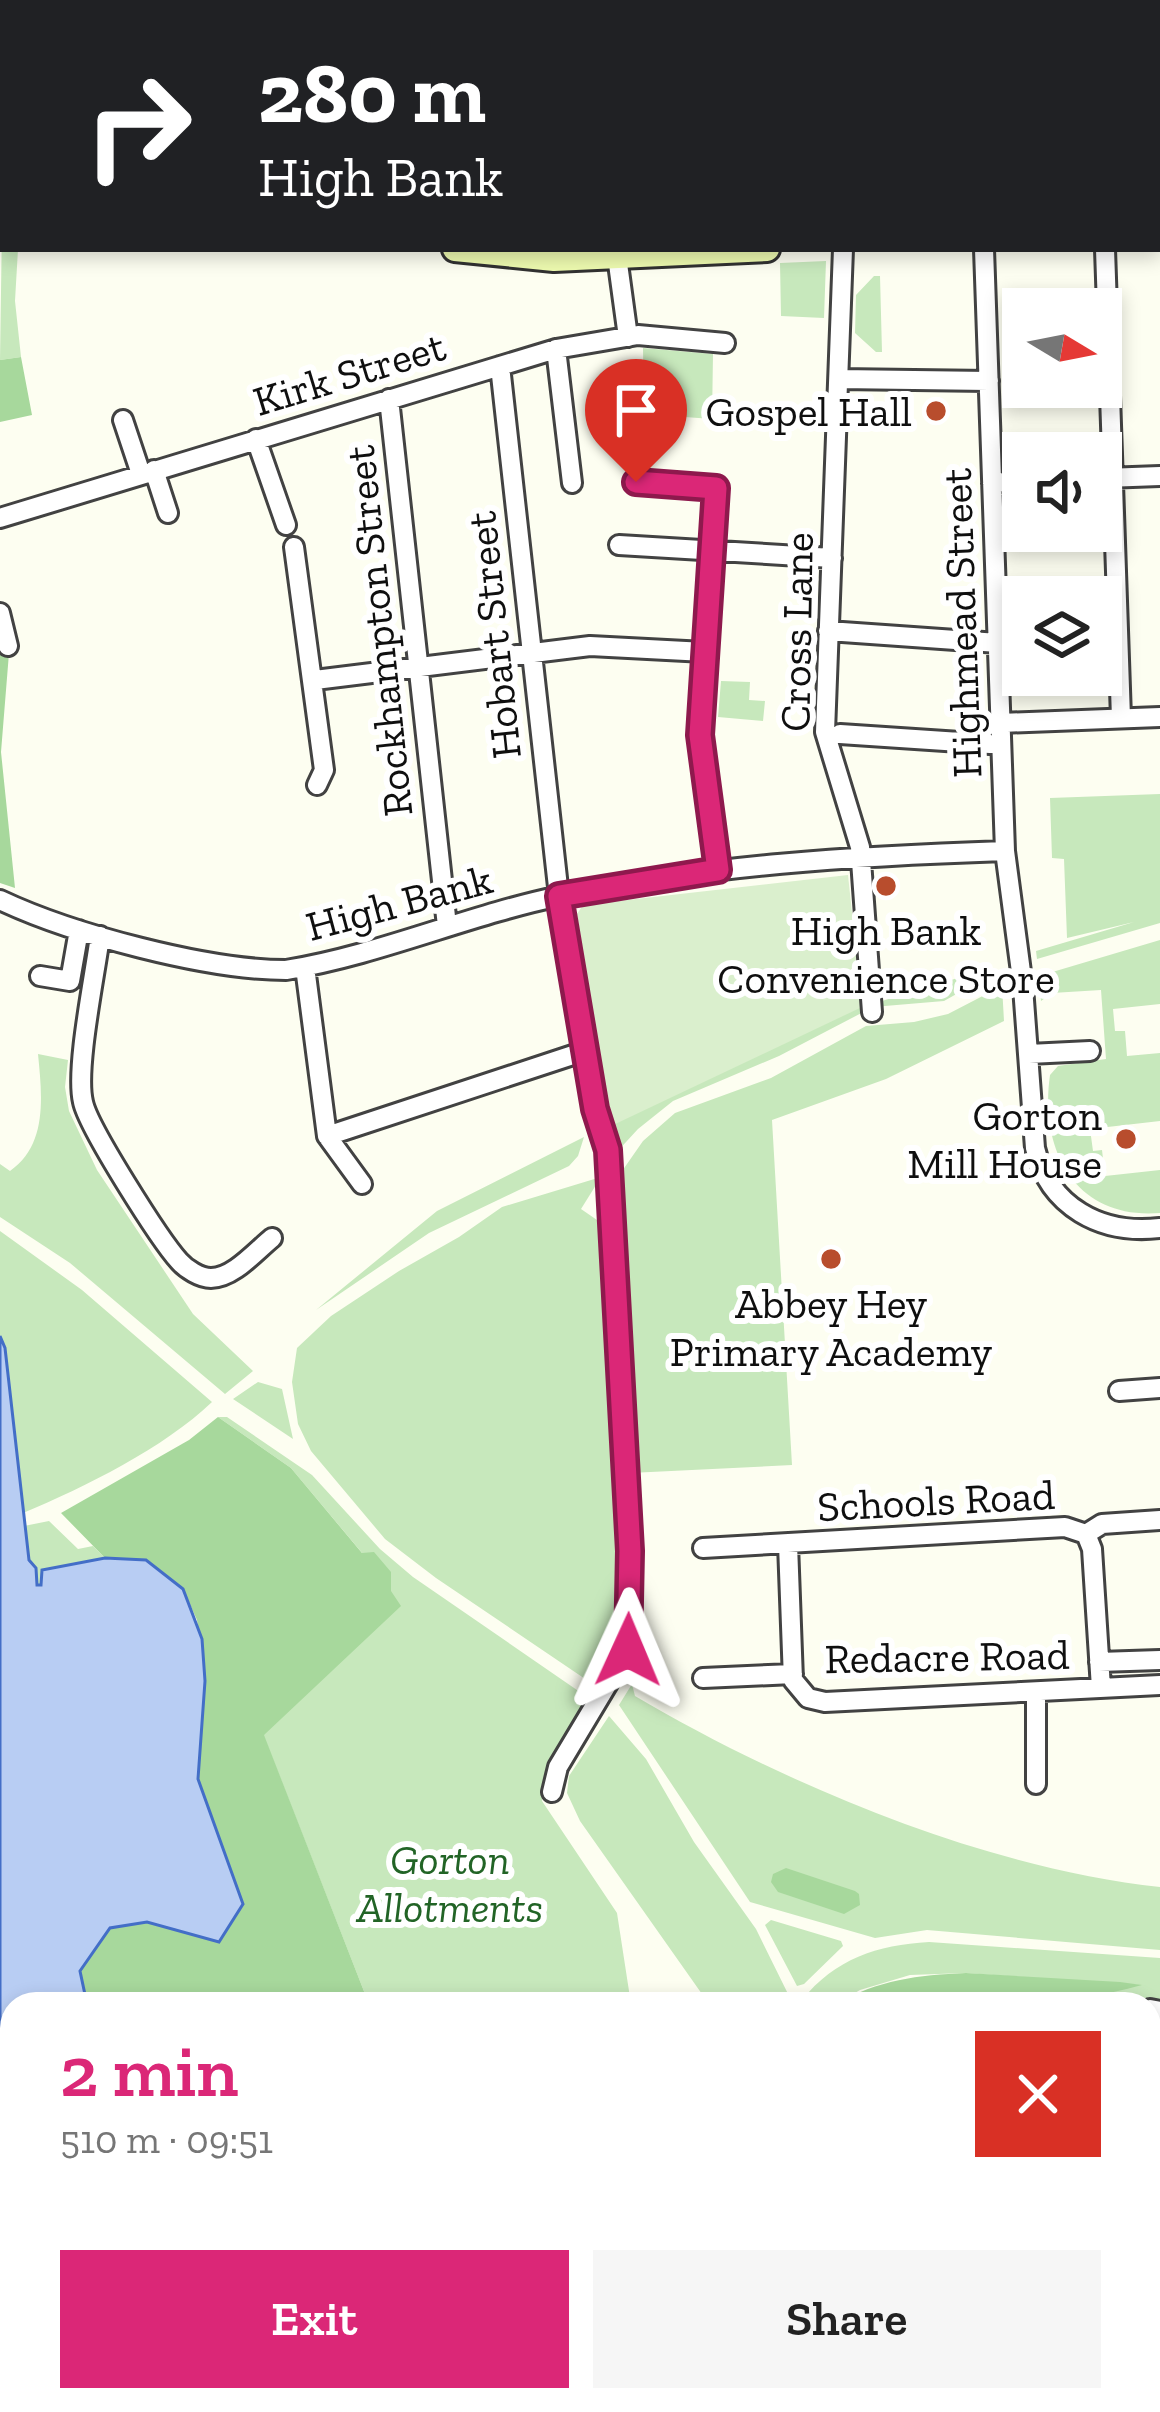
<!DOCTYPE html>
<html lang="en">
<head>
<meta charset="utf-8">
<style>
  body { margin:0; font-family:"Zilla Slab",serif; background:#f6f6f6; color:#222; height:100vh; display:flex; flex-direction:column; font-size:45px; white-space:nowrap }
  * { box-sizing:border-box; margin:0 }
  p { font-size:39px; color:#767676 }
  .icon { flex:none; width:66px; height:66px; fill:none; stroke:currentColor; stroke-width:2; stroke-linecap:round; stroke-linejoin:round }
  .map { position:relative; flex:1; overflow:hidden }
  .side { position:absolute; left:0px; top:1992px; width:1161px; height:420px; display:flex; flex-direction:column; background:#fff; border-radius:36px 36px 0 0; box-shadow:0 6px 18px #0003 }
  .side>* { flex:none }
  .top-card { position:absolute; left:0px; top:0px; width:1161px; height:252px; box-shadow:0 6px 18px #0003; background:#202124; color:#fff; overflow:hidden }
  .needle { width:78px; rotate:100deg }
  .buttons { position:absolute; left:1002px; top:288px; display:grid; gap:24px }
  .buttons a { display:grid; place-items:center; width:120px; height:120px; border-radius:0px; background:#fff; box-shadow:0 6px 18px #0003; font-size:60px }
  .pin { position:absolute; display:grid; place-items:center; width:102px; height:102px; color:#fff; margin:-123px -51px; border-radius:50% 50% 50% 0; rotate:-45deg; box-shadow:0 0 12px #0007 }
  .pin .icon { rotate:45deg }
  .me { position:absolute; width:132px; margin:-66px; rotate:1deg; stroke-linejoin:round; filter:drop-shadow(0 0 9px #0008) }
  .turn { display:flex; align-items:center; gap:42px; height:252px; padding:0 60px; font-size:54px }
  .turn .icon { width:156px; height:156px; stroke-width:2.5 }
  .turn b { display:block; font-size:84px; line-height:102px }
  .round { display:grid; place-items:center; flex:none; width:126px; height:126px; border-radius:0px; background:#f6f6f6 }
  .headline { display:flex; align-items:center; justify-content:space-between; height:204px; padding:0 60px }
  h1 { font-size:72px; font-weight:600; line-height:90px; color:#db2777 }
  .action { display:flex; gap:24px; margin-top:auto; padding:24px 60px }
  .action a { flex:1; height:138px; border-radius:0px; background:#db2777; color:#fff; font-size:48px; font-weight:600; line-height:138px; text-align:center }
  .action a+a { background:#f6f6f6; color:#222 }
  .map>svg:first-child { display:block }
  .green { fill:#c7e8bc }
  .forest { fill:#a7d89c }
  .pitch { fill:#daefcd }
  .water { fill:#b8cdf3; stroke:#436ec7; stroke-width:3 }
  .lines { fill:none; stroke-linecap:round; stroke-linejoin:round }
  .street-casing { stroke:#424242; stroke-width:24 }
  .secondary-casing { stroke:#313131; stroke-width:30 }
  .highway-casing { stroke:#202020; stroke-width:39 }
  .street { stroke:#fff; stroke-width:18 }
  .secondary { stroke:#eefbb0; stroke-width:24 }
  .highway { stroke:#edc761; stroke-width:33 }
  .route-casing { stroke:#8e194d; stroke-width:30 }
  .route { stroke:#db2777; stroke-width:21 }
  .poi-dot { fill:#b84d2d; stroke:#fff; stroke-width:4.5 }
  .labels { text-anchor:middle; stroke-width:12; stroke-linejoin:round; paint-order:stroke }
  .street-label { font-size:42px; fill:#0f0f0f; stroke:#fff }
  .poi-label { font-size:42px; fill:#0f0f0f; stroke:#fff; text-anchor:end }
  .park-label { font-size:42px; font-style:italic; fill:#226426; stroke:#fff }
</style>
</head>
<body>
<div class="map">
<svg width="1160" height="2412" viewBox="0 0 1160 2412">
  <rect width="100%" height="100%" fill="#fdfef1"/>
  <path class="green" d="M 2,224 L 3,249 L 18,249 L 15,301 L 21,357 L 0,360 Z
    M 826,261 L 824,318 L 781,316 L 780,263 Z
    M 874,276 L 880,276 L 882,352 L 876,352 L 855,333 L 856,295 Z
    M 643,348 L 713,354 L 712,419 L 644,414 Z
    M 721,681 L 750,682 L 749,700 L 765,701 L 763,721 L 718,717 Z
    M 1160,794 L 1160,923 L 1037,959 L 1036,951 L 1134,922 L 1067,938 L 1064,859 L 1052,858 L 1050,798 Z
    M 1160,940 L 1160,1004 L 1113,1009 L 1115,1031 L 1125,1031 L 1127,1056 L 1160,1053 L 1160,1121 L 1090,1129 L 1093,1151 L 1102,1150 L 1105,1176 L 1160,1170 L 1160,1213 C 1076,1220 1039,1151 1050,1075 L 1058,1066 L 1106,1059 L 1101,990 L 1052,993 L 1041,1001 L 1039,976 Z
    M 984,970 L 985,978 L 944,1001 L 873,1007 L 779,1056 L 673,1101 L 638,1129 L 614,1155 L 602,1066 L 872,1004 Z
    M 1002,986 L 1004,1021 L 886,1079 L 772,1120 L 792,1465 L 630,1473 L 620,1174 L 643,1141 L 675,1113 L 771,1078 L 866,1026 L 914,1022 L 948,1014 Z
    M 38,1054 L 68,1060 L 65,1087 L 69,1111 L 97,1170 L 193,1314 L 253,1371 L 225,1394 L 70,1263 L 0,1217 L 0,1164 L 10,1171 C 48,1145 42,1095 38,1054 Z
    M 584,1137 L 578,1156 L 569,1166 L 429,1233 L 316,1310 L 437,1211 Z
    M 601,1177 L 581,1209 L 597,1220 L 606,1198 L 623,1590 L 619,1637 L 597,1687 L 436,1578 L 385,1539 L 311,1451 L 298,1424 L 292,1382 L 297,1348 L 331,1316 L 399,1271 L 459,1237 L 502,1207 Z
    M 0,1231 L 82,1290 L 212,1402 C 164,1448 85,1487 23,1513 L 0,1336 Z
    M 258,1382 L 282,1389 L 293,1439 L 233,1399 Z
    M 218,1417 L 227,1417 L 312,1475 L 380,1549 L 413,1577 L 590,1699 L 549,1760 L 542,1801 L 617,1913 L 631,2004 L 354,2004 L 367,1999 L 263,1734 L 363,1554 L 291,1468 Z
    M 49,1521 L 78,1549 L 93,1546 L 105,1558 L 43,1569 L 41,1585 L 37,1585 L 29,1560 L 24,1526 Z
    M 632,1684 L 635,1696 C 784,1784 987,1869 1160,1887 L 1160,1950 L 927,1930 L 875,1938 L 750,1902 L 619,1705 Z
    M 609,1716 L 646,1759 L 694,1842 L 756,1929 L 793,2004 L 709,2004 L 580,1821 L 567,1793 L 569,1776 Z
    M 771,1920 L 841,1941 L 843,1946 L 804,1984 L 797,1986 L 765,1925 Z
    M 929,1942 L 1160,1958 L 1160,2002 L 1139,1998 L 1134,2004 L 1018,2004 L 1072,2001 L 1138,1985 L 966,1973 L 910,1975 L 860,1990 L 836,2004 L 803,2004 L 802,2000 C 835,1959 877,1945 929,1942 Z
    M 1149,2153 L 1160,2191 L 1160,2412 L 1107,2412 L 1100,2400 L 1149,2400 Z
    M 423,2400 L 690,2400 L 662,2412 L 444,2412 Z"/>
  <path class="forest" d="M 21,357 L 32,415 L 0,422 L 0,360 Z
    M 0,623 L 9,653 L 1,752 L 15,888 L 0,883 Z
    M 218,1417 L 291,1468 L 362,1553 L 374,1552 L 391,1572 L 391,1591 L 401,1606 L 264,1735 L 367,1999 L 354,2004 L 87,2004 L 80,1971 L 110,1928 L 147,1922 L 219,1942 L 243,1904 L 198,1779 L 205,1681 L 197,1620 L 183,1589 L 146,1560 L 105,1558 L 61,1513 L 189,1440 Z
    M 786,1868 L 855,1891 L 859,1894 L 860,1905 L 844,1914 L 778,1892 L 771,1882 L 773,1874 Z
    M 966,1973 L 1120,1982 L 1142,1985 C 1101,1996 1061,2003 1019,2004 C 993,2005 956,1992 934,2004 L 836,2004 C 878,1980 918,1975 966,1973 Z
    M 300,2400 L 423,2400 L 444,2412 L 306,2412 Z"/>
  <path class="pitch" d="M 848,875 L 862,1007 L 611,1126 L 577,914 L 583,905 Z"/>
  <path class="water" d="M 0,1336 L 5,1348 L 29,1560 L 36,1568 L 37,1585 L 41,1585 L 42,1570 L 105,1558 L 146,1560 L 183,1589 L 202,1639 L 205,1681 L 198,1779 L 243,1904 L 219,1942 L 147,1922 L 110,1928 L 80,1971 L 87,2004 L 12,2004 L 12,2400 L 300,2400 L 306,2412 L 0,2412 Z"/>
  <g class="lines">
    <defs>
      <path id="street" d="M 586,0 L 586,3
        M 702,0 L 702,3
        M 838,0 L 838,3
        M 965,0 L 965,3
        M 1082,0 L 1083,3
        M 116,3 L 117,0
        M 334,3 L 334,0
        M 1158,102 L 1160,102
        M 616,249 L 628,337
        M 843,249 L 825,732 L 860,847 L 872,1012
        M 984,249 L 1005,851 L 1023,987 L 1035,1148 C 1049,1207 1101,1235 1160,1228
        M 1105,249 L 1121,718
        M 556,349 L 572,483
        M 500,366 L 559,896 L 595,1109 L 609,1150 L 630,1551 L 628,1650 L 558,1767 L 552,1792
        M 839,379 L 989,381
        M 389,399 L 447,926
        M 123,420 L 141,474
        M 256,439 L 286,525
        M 154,470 L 168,513
        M 1105,478 L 1160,476
        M 636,482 L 716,488 L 700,735 L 718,870
        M 992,483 L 1023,481
        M 0,518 L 556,349 L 638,335 L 725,343
        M 619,545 L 832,558
        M 294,547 L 324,770 L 317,785
        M 0,613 L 8,646
        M 828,631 L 998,643
        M 315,680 L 590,646 L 705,652
        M 1001,723 L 1160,717
        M 840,734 L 990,744
        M 0,900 C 72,934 207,970 286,970 C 379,955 468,915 560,896 C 706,865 856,856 1005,851
        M 100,936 C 95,975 75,1069 83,1102 C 88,1127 160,1240 179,1261 C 186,1269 200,1278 211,1278 C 233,1278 255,1252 272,1238
        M 305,967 L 327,1136 L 362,1184
        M 40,976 L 70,981 L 79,930
        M 1029,1054 L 1090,1051
        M 327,1136 L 585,1051
        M 1119,1391 L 1160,1388
        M 1086,1534 L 1092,1549 L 1101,1688
        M 1086,1534 L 1102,1524 L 1160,1520
        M 788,1544 L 793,1680 L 808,1698 L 825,1702 L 1160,1685
        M 703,1548 L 1065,1527 L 1086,1534
        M 1099,1662 L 1160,1660
        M 703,1678 L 793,1674
        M 1036,1694 L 1036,1784
        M 1150,2009 L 1160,2011"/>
      <path id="secondary" d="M 0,206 L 3,206
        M 1158,227 L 1160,227
        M 455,249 L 554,259 L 767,249"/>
      <path id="highway" d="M 0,3 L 2,0"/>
    </defs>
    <use href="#street" class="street-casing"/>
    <use href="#secondary" class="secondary-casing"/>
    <use href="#highway" class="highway-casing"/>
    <use href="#street" class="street"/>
    <use href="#secondary" class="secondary"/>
    <use href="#highway" class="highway"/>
  </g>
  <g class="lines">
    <defs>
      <path id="route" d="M 628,1650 L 630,1551 L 608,1150 L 595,1109 L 559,896 L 718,870 L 700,735 L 716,488 L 636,482"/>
    </defs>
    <use href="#route" class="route-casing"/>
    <use href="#route" class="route"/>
  </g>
  <g class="poi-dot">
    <circle cx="936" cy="411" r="12"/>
    <circle cx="886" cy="886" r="12"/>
    <circle cx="1126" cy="1139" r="12"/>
    <circle cx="831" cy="1259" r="12"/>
  </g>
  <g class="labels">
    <g class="street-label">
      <text transform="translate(349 373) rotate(-17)" y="15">Kirk Street</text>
      <text transform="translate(961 623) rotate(-92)" y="15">Highmead Street</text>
      <text transform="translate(378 631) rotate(-96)" y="15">Rockhampton Street</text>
      <text transform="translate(796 632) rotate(-89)" y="15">Cross Lane</text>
      <text transform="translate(493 635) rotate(-96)" y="15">Hobart Street</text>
      <text transform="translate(399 902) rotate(-15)" y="15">High Bank</text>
      <text transform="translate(936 1500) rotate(-3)" y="15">Schools Road</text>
      <text transform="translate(947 1656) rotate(-1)" y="15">Redacre Road</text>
    </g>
    <g class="poi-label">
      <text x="912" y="426">Gospel Hall</text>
      <text x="886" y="945" text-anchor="middle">High Bank<tspan x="886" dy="48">Convenience Store</tspan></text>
      <text x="1102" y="1130">Gorton<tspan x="1102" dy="48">Mill House</tspan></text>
      <text x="831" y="1318" text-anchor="middle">Abbey Hey<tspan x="831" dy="48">Primary Academy</tspan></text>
    </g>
    <g class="park-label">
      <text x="450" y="1874">Gorton<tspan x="450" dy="48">Allotments</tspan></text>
    </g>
  </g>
</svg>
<div class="buttons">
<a><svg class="needle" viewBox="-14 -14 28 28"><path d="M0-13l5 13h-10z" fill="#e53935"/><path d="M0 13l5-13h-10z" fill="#767676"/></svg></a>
<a><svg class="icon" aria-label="sound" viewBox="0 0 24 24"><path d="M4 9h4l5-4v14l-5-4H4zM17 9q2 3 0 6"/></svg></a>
<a><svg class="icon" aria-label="layers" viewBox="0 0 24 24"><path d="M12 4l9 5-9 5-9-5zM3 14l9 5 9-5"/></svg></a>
</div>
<div class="pin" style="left:636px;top:482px;background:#d93025"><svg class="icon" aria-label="arrive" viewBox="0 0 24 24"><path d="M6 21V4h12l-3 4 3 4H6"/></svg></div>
<svg class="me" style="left:628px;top:1650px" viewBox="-20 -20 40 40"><path d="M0-17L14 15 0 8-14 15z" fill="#db2777" stroke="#fff" stroke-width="4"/></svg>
<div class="top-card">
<div class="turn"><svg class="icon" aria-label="right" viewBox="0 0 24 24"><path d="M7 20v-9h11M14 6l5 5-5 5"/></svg><div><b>280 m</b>High Bank</div></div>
</div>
<section class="side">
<div class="headline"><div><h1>2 min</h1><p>510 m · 09:51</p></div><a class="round" style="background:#d93025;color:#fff"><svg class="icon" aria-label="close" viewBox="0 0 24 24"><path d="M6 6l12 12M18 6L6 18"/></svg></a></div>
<div class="action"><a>Exit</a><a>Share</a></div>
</section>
</div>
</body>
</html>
